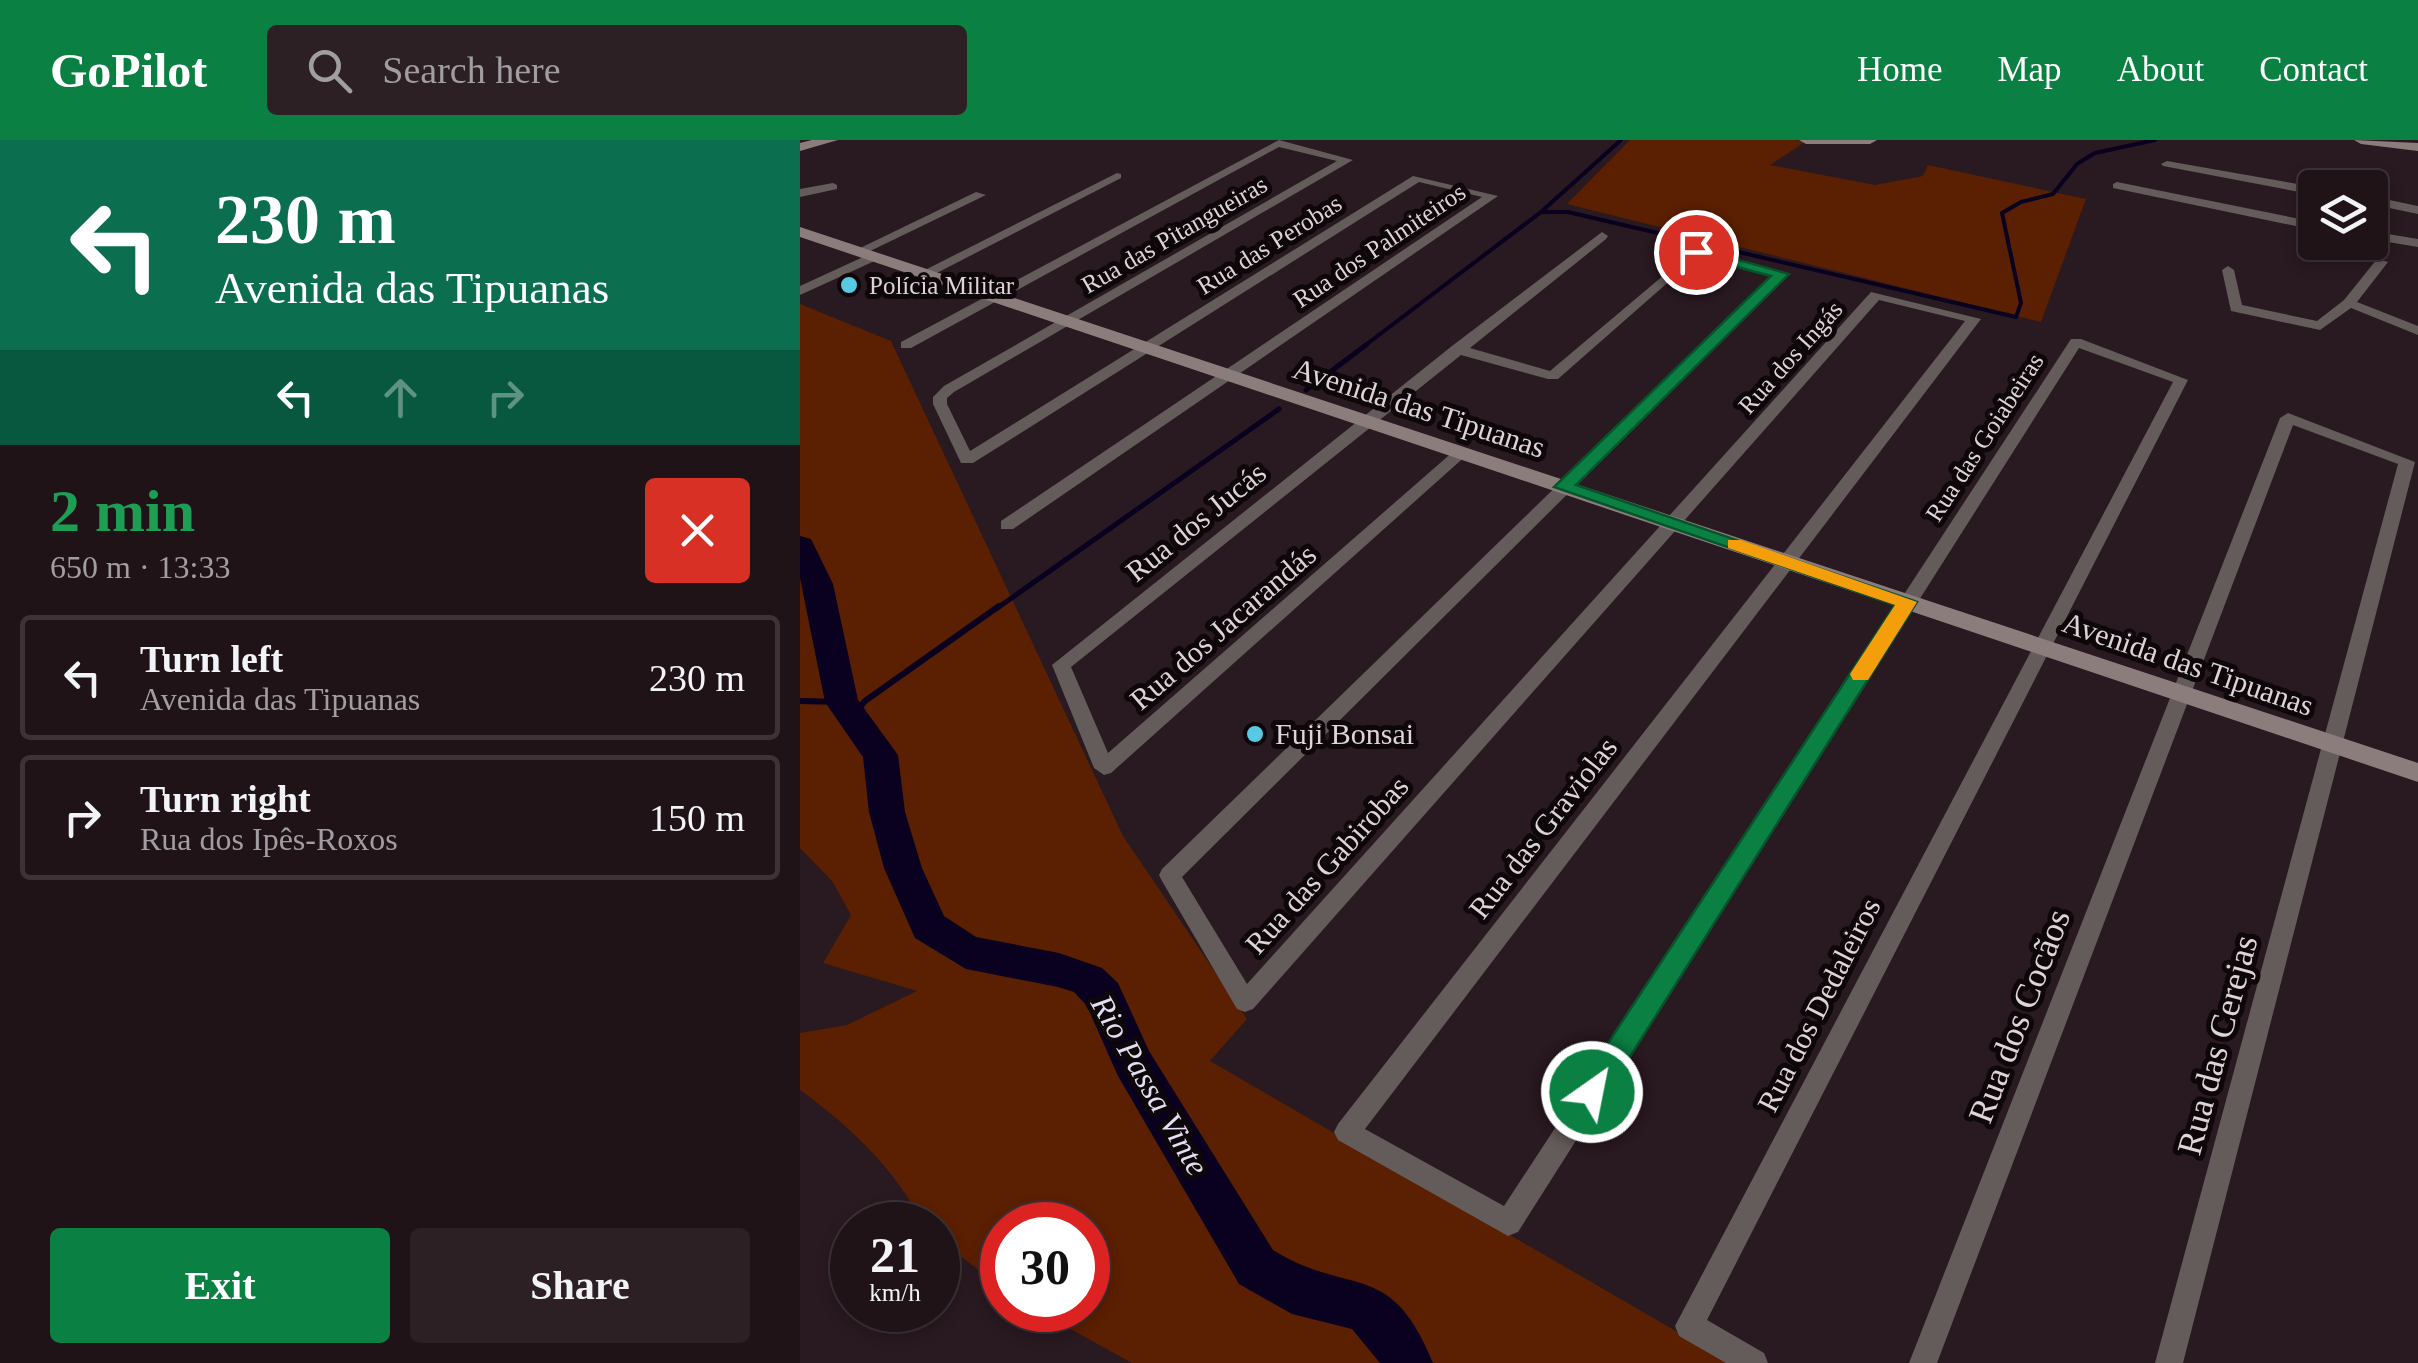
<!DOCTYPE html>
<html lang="en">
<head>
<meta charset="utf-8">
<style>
  body { margin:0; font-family:"Times New Roman",serif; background:#2c2025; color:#f1f3f6; height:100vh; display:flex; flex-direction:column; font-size:38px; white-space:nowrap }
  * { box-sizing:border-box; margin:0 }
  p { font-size:32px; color:#a19ea2 }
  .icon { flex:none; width:55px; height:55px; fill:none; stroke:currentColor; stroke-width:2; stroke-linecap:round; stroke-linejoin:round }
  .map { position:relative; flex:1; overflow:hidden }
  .details { display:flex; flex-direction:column; background:#1f1318; width:800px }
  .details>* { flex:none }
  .top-card { background:#0b6e4f; color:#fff; overflow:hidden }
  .fabs { position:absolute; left:1498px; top:30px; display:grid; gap:20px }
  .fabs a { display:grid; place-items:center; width:90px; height:90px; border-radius:10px; background:#1f1318; box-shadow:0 5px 15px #0003,0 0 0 2px #3c3237; font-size:50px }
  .speed { position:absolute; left:30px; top:1062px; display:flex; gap:20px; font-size:50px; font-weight:700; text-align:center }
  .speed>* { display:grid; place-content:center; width:130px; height:130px; border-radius:50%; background:#1f1318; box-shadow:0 5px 15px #0003,0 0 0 2px #3c3237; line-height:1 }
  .speed small { font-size:25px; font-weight:400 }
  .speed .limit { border:15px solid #d22; background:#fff; color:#111 }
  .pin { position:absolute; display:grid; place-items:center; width:85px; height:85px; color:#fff; margin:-42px; border:5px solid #fff; border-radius:50%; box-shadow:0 2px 10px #0007 }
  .me { position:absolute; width:110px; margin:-55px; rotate:33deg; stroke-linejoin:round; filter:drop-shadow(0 0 8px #0008) }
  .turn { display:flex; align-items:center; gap:35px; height:210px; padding:0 50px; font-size:45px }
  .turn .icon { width:130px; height:130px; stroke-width:2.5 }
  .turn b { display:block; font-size:70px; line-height:85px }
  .lanes { display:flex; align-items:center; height:95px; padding:0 50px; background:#0003; justify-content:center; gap:50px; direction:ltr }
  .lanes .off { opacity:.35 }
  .round { display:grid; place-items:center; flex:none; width:105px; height:105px; border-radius:10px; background:#2c2025 }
  .summary { display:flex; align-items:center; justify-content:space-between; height:170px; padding:0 50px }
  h1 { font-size:60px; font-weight:600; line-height:75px; color:#1e9e55 }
  .primary-button { display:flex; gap:20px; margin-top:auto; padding:20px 50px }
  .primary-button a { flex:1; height:115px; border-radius:10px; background:#0b8043; color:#fff; font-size:40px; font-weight:600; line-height:115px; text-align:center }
  .primary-button a+a { background:#2c2025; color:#f1f3f6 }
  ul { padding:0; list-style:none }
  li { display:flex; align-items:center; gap:30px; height:125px; margin:0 20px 15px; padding:0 30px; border:5px solid #3c3237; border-radius:10px }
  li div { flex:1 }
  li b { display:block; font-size:38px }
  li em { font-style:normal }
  header { display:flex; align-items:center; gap:60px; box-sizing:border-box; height:140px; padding:0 50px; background:#0b8043; color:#fff }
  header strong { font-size:48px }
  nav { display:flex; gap:55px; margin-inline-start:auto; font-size:35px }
  .search { width:700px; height:90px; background:#2c2025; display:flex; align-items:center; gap:25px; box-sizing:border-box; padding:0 35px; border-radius:10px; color:#a19ea2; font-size:38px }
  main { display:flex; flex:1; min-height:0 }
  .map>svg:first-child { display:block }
  .green { fill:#5b1f01 }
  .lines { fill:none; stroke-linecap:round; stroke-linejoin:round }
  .stream-far2 { stroke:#0a001f; stroke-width:4 }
  .stream-far1 { stroke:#0a001f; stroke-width:5 }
  .stream { stroke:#0a001f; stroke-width:6 }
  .river { fill:#0a001f; fill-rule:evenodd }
  .minor { fill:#645b5b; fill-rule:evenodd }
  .secondary { fill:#8c7d7d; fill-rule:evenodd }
  .route { fill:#0b8043; stroke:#07532c; stroke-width:2.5 }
  .slow { fill:#f59e0b }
  .poi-dot { fill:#57c9e2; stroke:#0d0709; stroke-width:4 }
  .labels { text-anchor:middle; stroke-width:10; stroke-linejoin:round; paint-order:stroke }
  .far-street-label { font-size:25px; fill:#ded3d8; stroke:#0d0709 }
  .far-poi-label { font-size:25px; fill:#ded3d8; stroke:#0d0709; text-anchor:start }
  .street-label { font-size:30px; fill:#ded3d8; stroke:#0d0709 }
  .poi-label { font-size:30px; fill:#ded3d8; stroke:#0d0709; text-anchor:start }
  .water-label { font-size:32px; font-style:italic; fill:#e3def4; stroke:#0d0709 }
  .near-street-label { font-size:35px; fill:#ded3d8; stroke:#0d0709 }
</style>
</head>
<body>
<header>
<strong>GoPilot</strong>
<div class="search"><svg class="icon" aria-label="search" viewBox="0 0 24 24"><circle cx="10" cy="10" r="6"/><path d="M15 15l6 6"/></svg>Search here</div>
<nav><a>Home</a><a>Map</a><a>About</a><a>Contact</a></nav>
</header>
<main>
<section class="details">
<div class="top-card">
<div class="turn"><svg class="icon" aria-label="left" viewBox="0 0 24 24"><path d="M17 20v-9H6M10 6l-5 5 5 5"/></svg><div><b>230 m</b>Avenida das Tipuanas</div></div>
<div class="lanes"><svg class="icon" aria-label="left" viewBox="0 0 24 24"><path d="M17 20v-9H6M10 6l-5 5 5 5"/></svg><svg class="icon off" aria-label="ahead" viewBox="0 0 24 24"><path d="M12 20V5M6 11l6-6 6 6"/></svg><svg class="icon off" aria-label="right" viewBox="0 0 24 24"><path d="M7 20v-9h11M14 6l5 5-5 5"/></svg></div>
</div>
<div class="summary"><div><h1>2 min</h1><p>650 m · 13:33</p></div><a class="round" style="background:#d93025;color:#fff"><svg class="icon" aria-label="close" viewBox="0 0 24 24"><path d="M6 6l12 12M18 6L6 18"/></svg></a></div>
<ul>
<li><svg class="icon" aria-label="left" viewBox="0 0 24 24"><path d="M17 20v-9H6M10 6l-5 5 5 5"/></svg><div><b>Turn left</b><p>Avenida das Tipuanas</p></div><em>230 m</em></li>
<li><svg class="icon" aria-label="right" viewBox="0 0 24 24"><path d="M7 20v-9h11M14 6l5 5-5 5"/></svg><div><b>Turn right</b><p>Rua dos Ipês-Roxos</p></div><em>150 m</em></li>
</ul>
<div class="primary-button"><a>Exit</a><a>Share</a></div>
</section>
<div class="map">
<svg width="1618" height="1223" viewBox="0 0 1618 1223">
  <rect width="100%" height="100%" fill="#291920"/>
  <path class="green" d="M 830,0 L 995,0 L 1005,2 L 970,25 L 1075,45 L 1123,36 L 1128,25 L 1286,59 L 1241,182 L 767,64 Z
    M 0,164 L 91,201 L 323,696 L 447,879 L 410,921 L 931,1223 L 332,1223 L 236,1170 L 288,1170 L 288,1085 L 202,1085 L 202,1147 L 138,1100 L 138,1085 L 124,1085 C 94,1028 52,988 0,950 L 0,893 L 47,885 L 117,851 L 23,823 L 51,775 L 32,741 L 0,708 Z"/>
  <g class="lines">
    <path class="stream-far2" d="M 741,72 L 768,72 L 1216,177 L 1221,163 L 1202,73 L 1221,62 L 1253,54 L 1277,24 L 1295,13 L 1355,0
      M 563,207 L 741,72 L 821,0"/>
    <path class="stream-far1" d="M 506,250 L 566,205
      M 196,469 L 479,269"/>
    <path class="stream" d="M 0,561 L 42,562
      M 52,577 L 65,561 L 199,466"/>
    <path class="river" d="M 0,396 L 11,399 L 33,444 L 58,560 L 98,615 L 105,672 L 122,728 L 144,776 L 176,797 L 259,813 L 302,828 L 318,843 L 349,911 L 473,1110 C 550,1158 590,1117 633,1223 L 580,1223 L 552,1189 L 492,1174 L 439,1144 L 318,936 L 287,866 L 274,852 L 258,847 L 166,829 L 115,798 L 84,728 L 69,672 L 63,617 L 25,562 L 0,438 Z"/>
    <path class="minor" d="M 479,0 L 553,20 L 154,252 L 147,258 L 147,264 L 170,311 L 613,36 L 698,56 L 213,389 L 201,389 L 201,381 L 682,57 L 619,42 L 173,323 L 161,323 L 133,264 L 133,257 L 144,246 L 537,21 L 479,7 L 111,208 L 101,208 L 101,202 Z
      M 1367,21 L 1515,47 L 1515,55 L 1363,26 L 1361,24 Z
      M 317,33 L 321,34 L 321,38 L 131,136 L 119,133 Z
      M 1317,42 L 1515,82 L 1515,90 L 1313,48 L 1313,44 Z
      M 33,43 L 37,45 L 37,49 L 0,57 L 0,49 Z
      M 176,52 L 186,55 L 64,114 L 54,111 Z
      M 1570,56 L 1618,66 L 1618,74 L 1570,64 Z
      M 1515,90 L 1516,102 L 1509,114 L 1498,117 L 1497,114 L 1511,91 Z
      M 1570,91 L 1618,99 L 1618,107 L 1570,99 Z
      M 802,92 L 808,96 L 806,99 L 670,208 L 750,231 L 896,108 L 989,134 L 382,737 L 447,844 L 1071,152 L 1181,179 L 565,989 L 704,1066 L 1271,199 L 1281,199 L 1388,240 L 907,1180 L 964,1213 L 968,1223 L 926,1223 L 879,1196 L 875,1186 L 1373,242 L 1279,208 L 718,1092 L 708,1096 L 538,1000 L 534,992 L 538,984 L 1165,181 L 1079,160 L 453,869 L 445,872 L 437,869 L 362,741 L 359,735 L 362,729 L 973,136 L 898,116 L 758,239 L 748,239 L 661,215 L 271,527 L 308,613 L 655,310 L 661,308 L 669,313 L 311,633 L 304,635 L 294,628 L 252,525 L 652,206 Z
      M 74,112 L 80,116 L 79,119 L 0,155 L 0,146 Z
      M 1577,119 L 1588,122 L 1557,162 L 1618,186 L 1618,195 L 1551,168 L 1520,190 L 1431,171 L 1422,130 L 1428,126 L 1434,130 L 1442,165 L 1517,181 L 1544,160 Z
      M 1488,273 L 1615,322 L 1383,1223 L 1355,1223 L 1598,324 L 1493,285 L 1137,1223 L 1109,1223 L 1480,278 Z"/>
    <path class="secondary" d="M 12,0 L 38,0 L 0,11 L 0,3 Z
      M 999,0 L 1077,0 L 1070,4 L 1006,4 Z
      M 1554,0 L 1618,3 L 1618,11 L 1561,4 Z
      M 0,87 L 1618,623 L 1618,642 L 0,97 Z"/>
  </g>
  <path class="route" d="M 896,108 L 989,134 L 776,345 L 1117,462 L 802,961 L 792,965 L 782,961 L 778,952 L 782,943 L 1095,465 L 754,347 L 971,136 L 891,115 Z"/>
  <path class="slow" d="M 928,400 L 941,400 L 1117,462 L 1068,540 L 1053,540 L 1050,534 L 1095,465 L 928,408 Z"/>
  <g class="poi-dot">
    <circle cx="49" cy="145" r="10"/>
    <circle cx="455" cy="594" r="10"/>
  </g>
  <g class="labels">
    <g class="far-street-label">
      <text transform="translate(374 94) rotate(-30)" y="9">Rua das Pitangueiras</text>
      <text transform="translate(469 104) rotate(-32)" y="9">Rua das Perobas</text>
      <text transform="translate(579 105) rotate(-34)" y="9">Rua dos Palmiteiros</text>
      <text transform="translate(990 217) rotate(-48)" y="9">Rua dos Ingás</text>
      <text transform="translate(1184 297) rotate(-57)" y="9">Rua das Goiabeiras</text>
    </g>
    <g class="far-poi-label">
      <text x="69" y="154">Polícia Militar</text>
    </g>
    <g class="street-label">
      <text transform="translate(619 268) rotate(18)" y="10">Avenida das Tipuanas</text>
      <text transform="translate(396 382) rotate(-39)" y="10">Rua dos Jucás</text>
      <text transform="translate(423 487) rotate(-41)" y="10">Rua dos Jacarandás</text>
      <text transform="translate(1388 524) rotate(19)" y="10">Avenida das Tipuanas</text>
      <text transform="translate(743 688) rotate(-52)" y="10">Rua das Graviolas</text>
      <text transform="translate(527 725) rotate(-48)" y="10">Rua das Gabirobas</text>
      <text transform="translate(1019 865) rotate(-63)" y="10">Rua dos Dedaleiros</text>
    </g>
    <g class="poi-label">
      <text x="475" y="604">Fuji Bonsai</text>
    </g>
    <g class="water-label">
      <text transform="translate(350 945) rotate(60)" y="11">Rio Passa Vinte</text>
    </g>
    <g class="near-street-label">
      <text transform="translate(1219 876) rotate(-69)" y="12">Rua dos Cocãos</text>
      <text transform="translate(1417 905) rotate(-75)" y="12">Rua das Cerejas</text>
    </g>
  </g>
</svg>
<div class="fabs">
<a><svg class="icon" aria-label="layers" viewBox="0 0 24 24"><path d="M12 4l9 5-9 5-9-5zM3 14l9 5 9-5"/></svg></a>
</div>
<div class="speed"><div>21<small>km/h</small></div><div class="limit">30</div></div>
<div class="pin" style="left:896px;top:112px;background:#d93025"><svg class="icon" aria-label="arrive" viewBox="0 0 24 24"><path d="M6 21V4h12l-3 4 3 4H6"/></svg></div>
<svg class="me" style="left:792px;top:952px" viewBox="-20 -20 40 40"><circle r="17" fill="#0b8043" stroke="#fff" stroke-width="3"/><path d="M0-11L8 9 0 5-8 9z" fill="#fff"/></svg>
</div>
</main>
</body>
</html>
